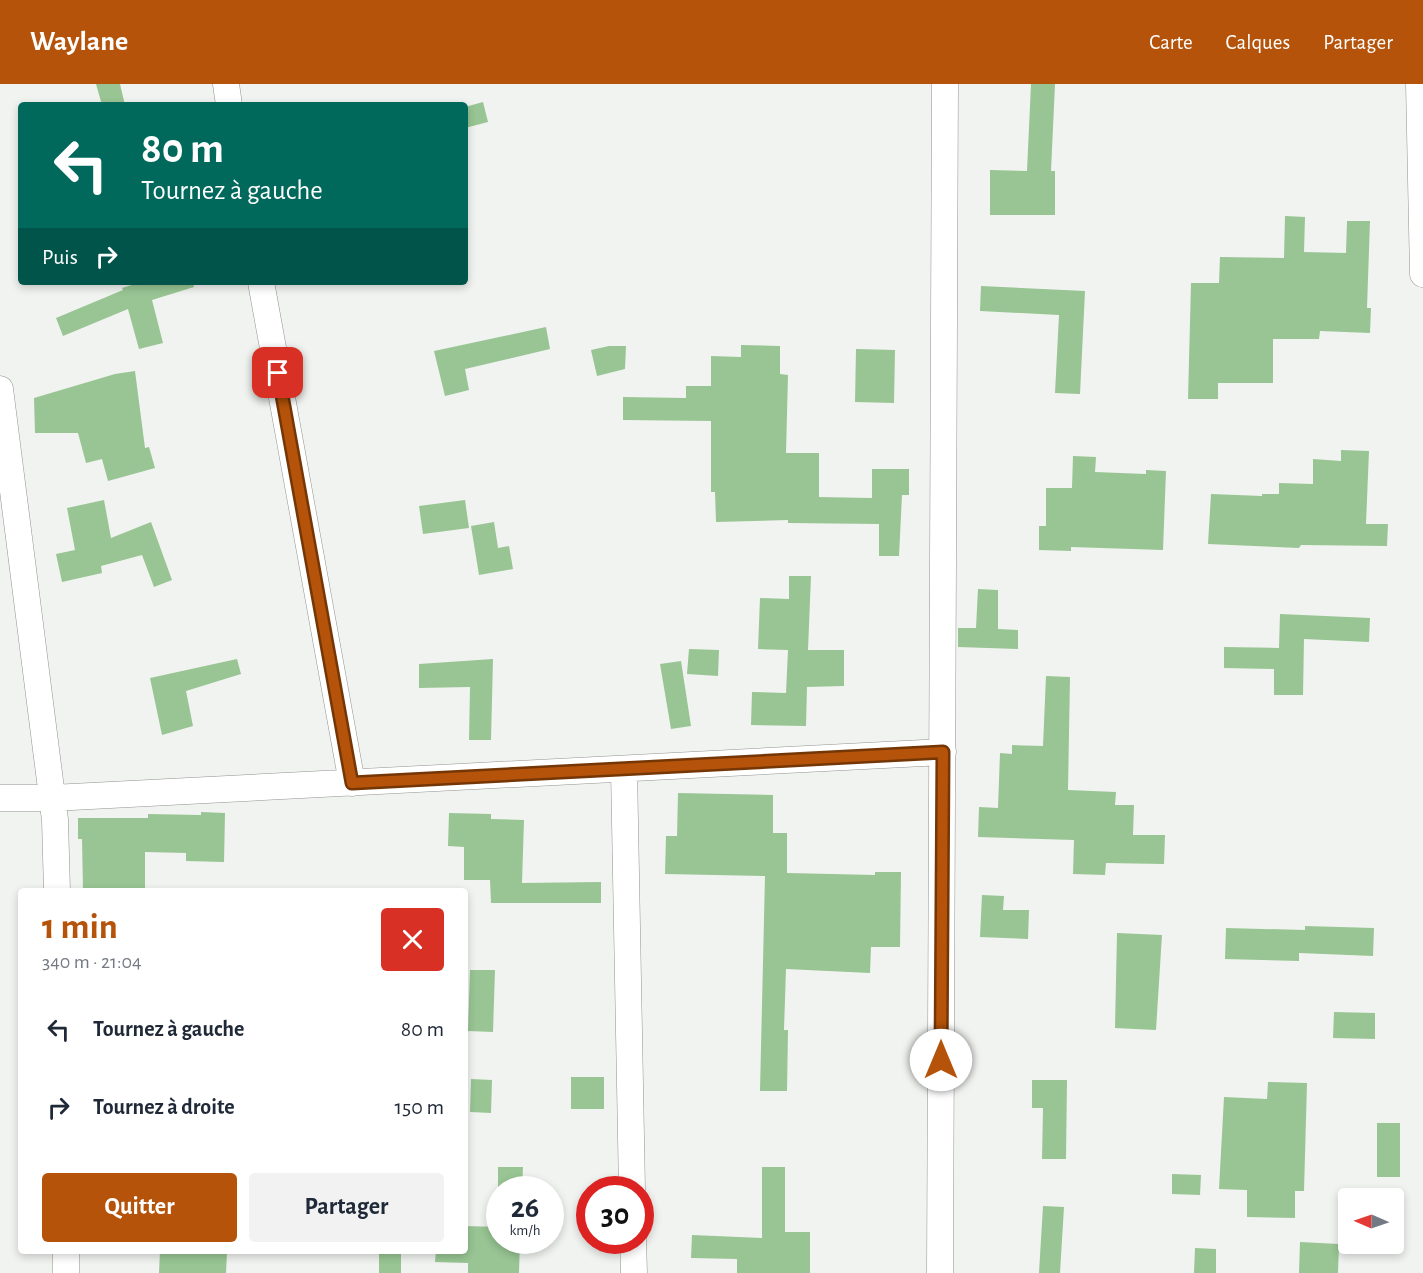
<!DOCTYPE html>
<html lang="fr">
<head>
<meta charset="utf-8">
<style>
  body { margin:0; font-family:"Alegreya Sans",sans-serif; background:#f2f2f3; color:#1f2937; height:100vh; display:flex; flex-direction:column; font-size:22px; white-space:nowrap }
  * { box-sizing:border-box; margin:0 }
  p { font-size:20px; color:#747a83 }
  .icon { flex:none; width:33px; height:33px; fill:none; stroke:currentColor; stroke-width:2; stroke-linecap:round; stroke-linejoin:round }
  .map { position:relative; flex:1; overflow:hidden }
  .sheet { position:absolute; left:18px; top:804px; width:450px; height:366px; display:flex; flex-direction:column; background:#fff; border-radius:6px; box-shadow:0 3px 9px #0003 }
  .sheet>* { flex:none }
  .top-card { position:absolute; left:18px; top:18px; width:450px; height:183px; border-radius:6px; box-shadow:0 3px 9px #0003; background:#00695c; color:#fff; overflow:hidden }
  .needle { width:39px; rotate:272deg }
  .controls { position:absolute; left:1338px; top:1104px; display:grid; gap:12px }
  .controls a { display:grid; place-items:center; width:66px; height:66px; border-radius:6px; background:#fff; box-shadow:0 3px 9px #0003; font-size:30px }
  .speed { position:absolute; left:486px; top:1092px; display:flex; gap:12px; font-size:30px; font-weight:700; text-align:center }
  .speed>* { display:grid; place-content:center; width:78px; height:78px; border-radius:50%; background:#fff; box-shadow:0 3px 9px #0003; line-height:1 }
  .speed small { font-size:15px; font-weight:400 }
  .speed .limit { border:9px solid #d22; background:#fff; color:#111 }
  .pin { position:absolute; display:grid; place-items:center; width:51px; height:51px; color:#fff; margin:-26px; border-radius:12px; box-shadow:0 3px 9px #0006 }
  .me { position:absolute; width:66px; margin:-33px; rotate:0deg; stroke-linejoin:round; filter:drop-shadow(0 0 4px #0008) }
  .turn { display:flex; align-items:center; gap:21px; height:126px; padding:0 24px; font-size:27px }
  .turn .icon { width:78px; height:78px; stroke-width:2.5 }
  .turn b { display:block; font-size:42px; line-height:51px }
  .then { display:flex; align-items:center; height:57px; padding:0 24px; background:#0003; gap:12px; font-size:22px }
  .round { display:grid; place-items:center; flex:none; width:63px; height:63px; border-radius:6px; background:#f2f2f3 }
  .head { display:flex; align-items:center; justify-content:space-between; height:102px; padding:0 24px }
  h1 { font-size:36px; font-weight:600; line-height:45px; color:#b45309 }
  .cta { display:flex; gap:12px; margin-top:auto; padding:12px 24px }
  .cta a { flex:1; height:69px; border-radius:6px; background:#b45309; color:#fff; font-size:24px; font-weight:600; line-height:69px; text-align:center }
  .cta a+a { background:#f2f2f3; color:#1f2937 }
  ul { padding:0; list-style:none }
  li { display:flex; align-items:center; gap:18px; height:78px; padding:0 24px }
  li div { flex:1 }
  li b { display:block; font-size:22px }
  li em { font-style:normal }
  header { display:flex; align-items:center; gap:36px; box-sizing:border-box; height:84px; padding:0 30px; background:#b45309; color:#fff }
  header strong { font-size:28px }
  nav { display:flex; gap:33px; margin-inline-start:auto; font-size:21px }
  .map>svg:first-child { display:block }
  .building { fill:#98c593 }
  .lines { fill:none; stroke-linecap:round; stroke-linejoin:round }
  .minor-casing { stroke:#919391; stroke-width:27 }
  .minor { stroke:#fff; stroke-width:26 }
  .route-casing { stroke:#753606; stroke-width:15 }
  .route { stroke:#b45309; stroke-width:10 }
</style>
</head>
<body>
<header>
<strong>Waylane</strong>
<nav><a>Carte</a><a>Calques</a><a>Partager</a></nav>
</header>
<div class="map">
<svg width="1423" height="1189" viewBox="0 0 1423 1189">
  <rect width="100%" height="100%" fill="#f1f3f0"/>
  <path class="building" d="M 96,0 L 120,0 L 125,21 L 102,21 Z
    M 1031,0 L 1055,0 L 1051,87 L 1055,87 L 1055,131 L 990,131 L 990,86 L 1027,87 Z
    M 483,18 L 488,38 L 465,44 L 465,23 Z
    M 1285,132 L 1305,133 L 1304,168 L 1346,169 L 1347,137 L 1370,137 L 1367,224 L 1371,224 L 1370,249 L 1320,247 L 1319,255 L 1273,255 L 1273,299 L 1218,299 L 1218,315 L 1188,315 L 1191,199 L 1219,199 L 1220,173 L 1284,174 Z
    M 141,198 L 193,198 L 194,203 L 152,216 L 163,259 L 139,265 L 128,225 L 63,252 L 56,234 L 123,206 L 122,204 Z
    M 981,202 L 1085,207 L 1080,310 L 1055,309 L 1059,231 L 980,227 Z
    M 546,243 L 550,265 L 465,285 L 469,306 L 445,312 L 434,267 Z
    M 741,261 L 780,262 L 780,290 L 788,291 L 786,369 L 819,369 L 819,413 L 872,414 L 872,385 L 909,385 L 909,411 L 902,411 L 899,472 L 879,472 L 879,440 L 788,439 L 788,436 L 716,438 L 715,408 L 711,408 L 711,337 L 623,336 L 623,313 L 686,314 L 686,302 L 711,302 L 711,272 L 741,273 Z
    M 609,262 L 626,262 L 625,285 L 597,292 L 591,266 Z
    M 856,265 L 895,266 L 894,319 L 855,318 Z
    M 135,287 L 145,364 L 149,363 L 155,384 L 108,397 L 102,375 L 86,379 L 78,349 L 35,349 L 34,314 L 115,290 Z
    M 1341,366 L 1369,367 L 1366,440 L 1388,440 L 1387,462 L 1301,461 L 1299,464 L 1208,460 L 1211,410 L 1262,412 L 1262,410 L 1279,410 L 1279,399 L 1313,400 L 1313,375 L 1341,377 Z
    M 1073,372 L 1096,373 L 1095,388 L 1146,390 L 1146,386 L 1166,387 L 1163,466 L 1071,463 L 1071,467 L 1039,466 L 1039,442 L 1046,442 L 1046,404 L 1072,404 Z
    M 104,416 L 111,454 L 151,438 L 172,496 L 154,503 L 142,471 L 101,482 L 102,489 L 62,498 L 56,470 L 75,466 L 67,424 Z
    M 465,416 L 469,444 L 423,450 L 419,422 Z
    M 494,438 L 498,464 L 509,462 L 513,485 L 479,491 L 471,442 Z
    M 789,492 L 811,492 L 808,566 L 844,566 L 844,602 L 807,603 L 806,642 L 751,641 L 752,608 L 786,609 L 788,566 L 758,565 L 760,514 L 789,515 Z
    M 978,505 L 998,506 L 998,545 L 1018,546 L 1018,565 L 958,563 L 958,544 L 976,544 Z
    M 1280,530 L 1370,534 L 1369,558 L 1304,555 L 1303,611 L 1274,611 L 1274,585 L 1224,584 L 1224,563 L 1279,564 Z
    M 689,565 L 719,566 L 718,592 L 687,590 Z
    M 237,575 L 241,590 L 186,607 L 193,642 L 162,651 L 150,594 Z
    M 493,575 L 491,656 L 469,656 L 470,603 L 419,604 L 419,580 Z
    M 681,577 L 691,642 L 671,645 L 660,580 Z
    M 1046,592 L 1070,593 L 1068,706 L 1116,708 L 1115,721 L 1134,721 L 1133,751 L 1165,751 L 1164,780 L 1106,779 L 1105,791 L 1073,790 L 1074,756 L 978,753 L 979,723 L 998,724 L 1000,669 L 1012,670 L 1012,661 L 1043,662 Z
    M 678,709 L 773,711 L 773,749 L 787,749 L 787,789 L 875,791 L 875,788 L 901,788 L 900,863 L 871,863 L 870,889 L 786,885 L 784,946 L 788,946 L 787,1007 L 760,1007 L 765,792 L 665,790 L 666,752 L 677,752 Z
    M 201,728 L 225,729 L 224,778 L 186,777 L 186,769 L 145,768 L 145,807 L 83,807 L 82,755 L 78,755 L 78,734 L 148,734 L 148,730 L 201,731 Z
    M 449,729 L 491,730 L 491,735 L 524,736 L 522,799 L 601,798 L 601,819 L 491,819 L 490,796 L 464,796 L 464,763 L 448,762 Z
    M 982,811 L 1004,812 L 1003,826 L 1029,826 L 1028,855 L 980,853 Z
    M 1305,842 L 1374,844 L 1373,872 L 1299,869 L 1299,877 L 1225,875 L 1226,844 L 1305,846 Z
    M 1117,849 L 1162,851 L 1156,946 L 1115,944 Z
    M 470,886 L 495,886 L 493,948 L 468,947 Z
    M 1334,928 L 1375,929 L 1375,955 L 1333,954 Z
    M 571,993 L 604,993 L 604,1025 L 571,1025 Z
    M 471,995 L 492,996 L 491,1029 L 470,1028 Z
    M 1032,996 L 1067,996 L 1066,1075 L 1042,1075 L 1043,1024 L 1032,1024 Z
    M 1268,998 L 1307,999 L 1304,1107 L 1295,1107 L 1295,1134 L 1247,1133 L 1247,1106 L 1219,1105 L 1224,1013 L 1267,1015 Z
    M 1377,1039 L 1400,1039 L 1400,1093 L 1377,1093 Z
    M 498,1083 L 523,1083 L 522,1106 L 498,1106 Z
    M 762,1083 L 785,1083 L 785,1148 L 810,1148 L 810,1189 L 737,1189 L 737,1175 L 691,1174 L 692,1151 L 762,1154 Z
    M 1172,1090 L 1201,1091 L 1200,1111 L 1172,1110 Z
    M 1043,1122 L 1064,1123 L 1060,1189 L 1039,1189 Z
    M 465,1142 L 500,1143 L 500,1156 L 520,1156 L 519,1189 L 468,1189 L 468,1179 L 435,1178 L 436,1167 L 465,1167 Z
    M 1300,1158 L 1339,1160 L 1338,1189 L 1299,1189 Z
    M 1195,1164 L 1216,1165 L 1216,1189 L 1194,1189 Z
    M 160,1167 L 227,1168 L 226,1189 L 159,1189 Z
    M 379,1167 L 401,1167 L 401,1189 L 379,1189 Z"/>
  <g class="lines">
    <defs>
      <path id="minor" d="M 226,0 L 229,21
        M 1419,0 L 1423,190
        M 261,198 L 352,699
        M 0,305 L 55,736 L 57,807
        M 624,685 L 632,1106
        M 0,714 L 52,714 L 943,668
        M 633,1156 L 634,1189
        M 66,1167 L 66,1189
        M 940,1189 L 945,0"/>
    </defs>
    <use href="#minor" class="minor-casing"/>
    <use href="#minor" class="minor"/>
  </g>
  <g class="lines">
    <defs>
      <path id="route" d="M 278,289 L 352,699 L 943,668 L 941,976"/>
    </defs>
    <use href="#route" class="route-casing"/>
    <use href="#route" class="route"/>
  </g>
</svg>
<div class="controls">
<a><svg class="needle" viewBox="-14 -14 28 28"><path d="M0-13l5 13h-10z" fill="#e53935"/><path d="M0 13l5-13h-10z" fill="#747a83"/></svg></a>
</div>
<div class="speed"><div>26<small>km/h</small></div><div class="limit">30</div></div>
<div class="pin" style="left:278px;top:289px;background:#d93025"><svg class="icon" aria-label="arrive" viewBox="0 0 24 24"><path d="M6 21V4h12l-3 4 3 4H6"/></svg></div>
<svg class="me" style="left:941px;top:976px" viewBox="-20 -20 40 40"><circle r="19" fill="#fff"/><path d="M0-13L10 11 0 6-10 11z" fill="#b45309"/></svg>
<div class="top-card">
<div class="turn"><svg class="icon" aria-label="left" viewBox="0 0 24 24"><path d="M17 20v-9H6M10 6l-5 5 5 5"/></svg><div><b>80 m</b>Tournez à gauche</div></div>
<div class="then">Puis<svg class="icon" aria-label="right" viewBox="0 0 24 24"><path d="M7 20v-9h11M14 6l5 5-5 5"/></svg></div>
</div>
<section class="sheet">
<div class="head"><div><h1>1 min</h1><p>340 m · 21:04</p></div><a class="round" style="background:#d93025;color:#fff"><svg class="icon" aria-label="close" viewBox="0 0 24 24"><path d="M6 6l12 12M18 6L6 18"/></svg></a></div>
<ul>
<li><svg class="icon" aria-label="left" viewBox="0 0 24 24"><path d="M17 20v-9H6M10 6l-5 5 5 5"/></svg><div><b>Tournez à gauche</b></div><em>80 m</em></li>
<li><svg class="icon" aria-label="right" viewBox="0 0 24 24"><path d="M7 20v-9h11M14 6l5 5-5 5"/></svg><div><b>Tournez à droite</b></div><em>150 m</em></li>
</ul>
<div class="cta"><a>Quitter</a><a>Partager</a></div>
</section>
</div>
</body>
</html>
